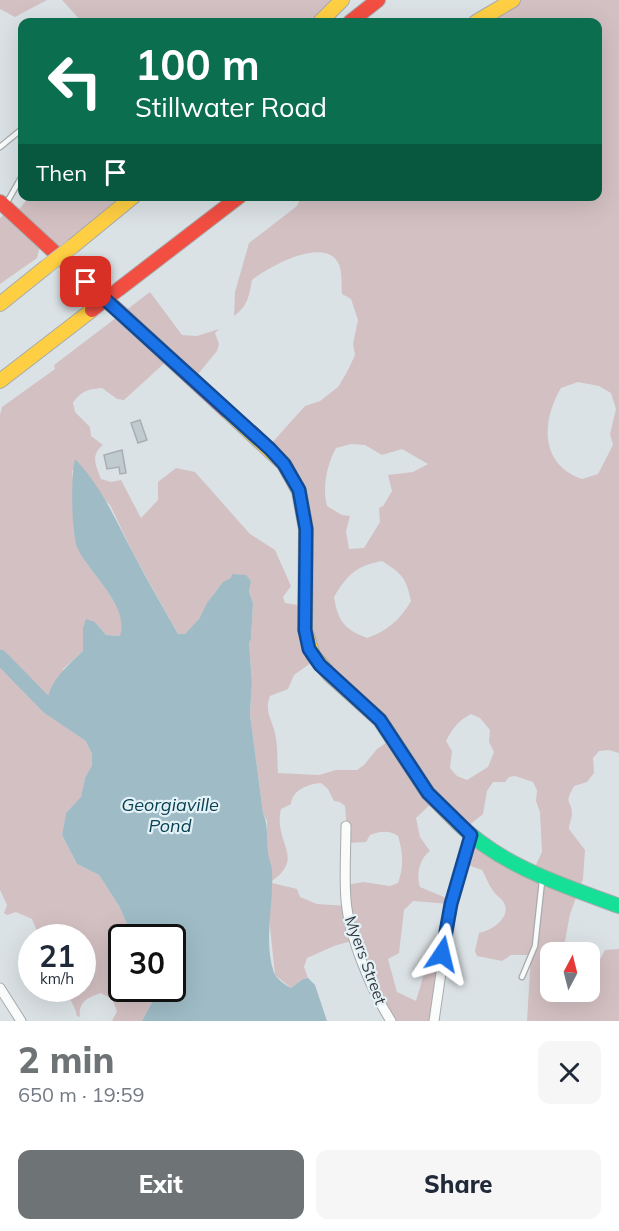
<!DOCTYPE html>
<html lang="en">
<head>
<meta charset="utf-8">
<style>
  body { margin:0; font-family:Mulish,sans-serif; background:#f6f6f7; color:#1f2937; height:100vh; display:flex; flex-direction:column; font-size:22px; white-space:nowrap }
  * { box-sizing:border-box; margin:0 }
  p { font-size:20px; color:#747a83 }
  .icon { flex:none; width:33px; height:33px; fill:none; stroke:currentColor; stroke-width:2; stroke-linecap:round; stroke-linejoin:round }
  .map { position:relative; height:1021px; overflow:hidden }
  .drawer { display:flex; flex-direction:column; background:#fff; flex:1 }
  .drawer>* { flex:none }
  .guide { position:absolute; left:18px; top:18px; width:584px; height:183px; border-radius:12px; box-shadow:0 6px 24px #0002; background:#0b6e4f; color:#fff; overflow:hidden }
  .needle { width:39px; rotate:7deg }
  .buttons { position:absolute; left:540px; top:942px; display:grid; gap:12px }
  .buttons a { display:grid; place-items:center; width:60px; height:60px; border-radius:12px; background:#fff; box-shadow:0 6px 24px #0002; font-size:30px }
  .speed { position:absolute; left:18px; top:924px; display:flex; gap:12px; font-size:30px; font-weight:700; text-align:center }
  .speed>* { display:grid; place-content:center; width:78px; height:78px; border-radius:50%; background:#fff; box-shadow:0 6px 24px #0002; line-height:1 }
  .speed small { font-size:15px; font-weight:400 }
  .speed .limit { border:3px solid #111; border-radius:9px; background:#fff; color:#111 }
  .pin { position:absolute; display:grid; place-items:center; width:51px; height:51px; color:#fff; margin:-26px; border-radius:12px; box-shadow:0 3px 9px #0006 }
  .me { position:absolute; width:66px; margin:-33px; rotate:10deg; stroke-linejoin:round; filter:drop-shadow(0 0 4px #0008) }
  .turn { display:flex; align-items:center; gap:21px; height:126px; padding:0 18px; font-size:27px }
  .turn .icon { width:78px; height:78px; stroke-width:2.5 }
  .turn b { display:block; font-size:42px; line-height:51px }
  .then { display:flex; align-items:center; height:57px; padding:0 18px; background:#0003; gap:12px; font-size:22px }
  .round { display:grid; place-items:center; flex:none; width:63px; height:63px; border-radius:12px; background:#f6f6f7 }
  .summary { display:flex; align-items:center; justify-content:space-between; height:102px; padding:0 18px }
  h1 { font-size:36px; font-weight:800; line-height:45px; color:#6e7476 }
  .button { display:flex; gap:12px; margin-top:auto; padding:12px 18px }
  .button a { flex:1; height:69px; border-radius:12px; background:#6e7476; color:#fff; font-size:24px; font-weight:800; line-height:69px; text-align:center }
  .button a+a { background:#f6f6f7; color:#1f2937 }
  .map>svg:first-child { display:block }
  .forest { fill:#d3c0c3; fill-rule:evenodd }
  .water { fill:#9fbcc6 }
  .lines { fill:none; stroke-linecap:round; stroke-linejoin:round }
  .river { stroke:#9fbcc6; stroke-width:15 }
  .building { fill:#c0cbcf; stroke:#a9aeb1; stroke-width:1.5 }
  .lane-casing { stroke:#a6abad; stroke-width:7 }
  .street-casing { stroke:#a6abad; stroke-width:11 }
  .fast-casing { stroke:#a6abad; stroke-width:16 }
  .slow-casing { stroke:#a6abad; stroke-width:16 }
  .jam-casing { stroke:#a6abad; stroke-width:16 }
  .lane { stroke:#fafbfb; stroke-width:4.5 }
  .street { stroke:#fafbfb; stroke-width:9 }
  .fast { stroke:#16e098; stroke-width:14 }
  .slow { stroke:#ffcf43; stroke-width:14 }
  .jam { stroke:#f24e42; stroke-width:14 }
  .slow-bridge-casing { stroke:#babebf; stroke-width:16; stroke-linecap:butt }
  .jam-bridge-casing { stroke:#babebf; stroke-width:16; stroke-linecap:butt }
  .slow-bridge { stroke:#ffcf43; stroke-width:14 }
  .jam-bridge { stroke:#f24e42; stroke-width:14 }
  .route-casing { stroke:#114b97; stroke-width:15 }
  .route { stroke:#1a73e8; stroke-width:10 }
  .labels { text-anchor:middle; stroke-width:4.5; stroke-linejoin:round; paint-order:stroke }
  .street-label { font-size:16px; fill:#33383a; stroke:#e4f1f6 }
  .water-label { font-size:18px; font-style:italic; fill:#084151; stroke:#e4f1f6 }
</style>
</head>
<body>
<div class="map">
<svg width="619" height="1021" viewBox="0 0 619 1021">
  <rect width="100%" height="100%" fill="#dbe2e5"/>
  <path class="forest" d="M 0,0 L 47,0 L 15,17 L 0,9 Z
    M 62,0 L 343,0 L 320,22 L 82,22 Z
    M 518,0 L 619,0 L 619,753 L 609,750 L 599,751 L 593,758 L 594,773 L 587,782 L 574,786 C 563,806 572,799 572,814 C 572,819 569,823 569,829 L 585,850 L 583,879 L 570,914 L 563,952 L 550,952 L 550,992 L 590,992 L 590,968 L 596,967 L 605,950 L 619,949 L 619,1021 L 527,1021 L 531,955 L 511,955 L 502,961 L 477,956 L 475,951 L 479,933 C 490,931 512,918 504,903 C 502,899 497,896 494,892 C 489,886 486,877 482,870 L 465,864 L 470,837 L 533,871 L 542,852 L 540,812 L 536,801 L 537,790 L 533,782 L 515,776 L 509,777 L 505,782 L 493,782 L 487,791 L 483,814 L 468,826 L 435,800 L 416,818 L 420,837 L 430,851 C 419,859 416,875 420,887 L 451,900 L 449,904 L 413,901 L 404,910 L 399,953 L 388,959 L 397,992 L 416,1001 L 426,967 L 423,963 L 426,954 L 442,957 L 434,1021 L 392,1021 L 355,940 L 334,946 L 307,958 L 304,967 L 308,978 L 303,979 L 291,988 L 275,975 L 269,918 L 272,883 L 297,889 L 300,897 L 317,904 L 347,906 L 347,885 L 363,882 L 390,886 L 398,883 C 404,867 403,852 398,836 C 390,830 379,831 370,835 L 366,842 L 348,843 L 345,806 L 340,802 L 334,801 L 328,789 L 321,783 C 308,784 292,790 291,804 L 281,809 C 273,844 306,856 272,881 L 267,853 L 267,821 L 263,813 L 250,714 L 252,683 L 249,643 L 251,639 L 253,603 L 249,590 L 231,578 C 215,586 208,605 199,619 C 195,625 190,629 185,634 L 178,634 L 133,553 L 110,505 L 72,470 C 76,494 69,522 77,545 C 86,573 130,603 121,636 L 106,635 L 95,622 L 83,628 L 83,651 L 63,669 L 66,718 L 79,727 L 92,754 L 92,765 L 85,778 L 81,798 L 66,813 L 62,835 L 77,864 L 99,875 L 119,906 L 133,937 L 122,938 L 122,988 L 159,989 L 142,1021 L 112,1021 L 117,1011 L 112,999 L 101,993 C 88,997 78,1002 80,1017 L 77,1016 C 73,1000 68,994 53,989 L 82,988 L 82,938 L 34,937 L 37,931 L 32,919 L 16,912 L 7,915 L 4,913 L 7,905 L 0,890 L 0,415 L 2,407 L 55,369 L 54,365 L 150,292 L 182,335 L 197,336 L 219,329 L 215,333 L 219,344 L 217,351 L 194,379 L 170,358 L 124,400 L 117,399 L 102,388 C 88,389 81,391 73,403 L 75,412 L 90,427 L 91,436 L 103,445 C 90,455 96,466 101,479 L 111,482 L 121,480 L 141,518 L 158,500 L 158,482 L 176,468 L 195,472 L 250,534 L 275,550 L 291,586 L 283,597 L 285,603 L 304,606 L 298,497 L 269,446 L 305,406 L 320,401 L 338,387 L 347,372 L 355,355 L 353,344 L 358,320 L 351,299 L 342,294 C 341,284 343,269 337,261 C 321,237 267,268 252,280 C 249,296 248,306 234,316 L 235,292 L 249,243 L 297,206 L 301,197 L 597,196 L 597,22 L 482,22 ZM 578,382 L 599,386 L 611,393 L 616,409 L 610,434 L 613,445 L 598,474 L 582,479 C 540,464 541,422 561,388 ZM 351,444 L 365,445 L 382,455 L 402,449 L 428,464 L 413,472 L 388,475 L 392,491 L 383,506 L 379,508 L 380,522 L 364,548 L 349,549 L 346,531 L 350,516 L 342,515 L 327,506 C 322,487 327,465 336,448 ZM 382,561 C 402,574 406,577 411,601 C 400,620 387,631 367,638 C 344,629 338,621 334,597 C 348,574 356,566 382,561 ZM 315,660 L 393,738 L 377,749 L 364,765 L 357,770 L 336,770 L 319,775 L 278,773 C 277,761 278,746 275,733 C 272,719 264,712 270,696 L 288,689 L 294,675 ZM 471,714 L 480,718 L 490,730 L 489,742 L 494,752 L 488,767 L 467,780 L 457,776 L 450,768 L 452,751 L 446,741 C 452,729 459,720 471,714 Z
    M 29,197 L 134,197 L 61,255 L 41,242 L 37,258 L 0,284 L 0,218 L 7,212 L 16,213 Z"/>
  <path class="water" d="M 75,459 C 102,487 115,519 133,553 C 147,580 163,607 178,634 L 185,634 L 199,619 L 207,603 L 223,582 L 231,578 L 232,574 L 246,575 L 251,581 L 249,591 L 253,603 L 251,639 L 249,643 L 252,683 L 250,714 L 263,813 C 269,826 266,839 268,853 C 269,860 272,865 272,871 C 274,905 263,940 274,973 C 277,979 285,985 291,988 L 303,979 L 308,978 L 315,985 L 327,1021 L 142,1021 L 159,989 L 172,988 L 172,938 L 133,937 L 119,906 L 99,875 L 77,864 L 62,835 L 66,813 L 81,797 L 85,778 L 92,765 L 92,754 L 79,727 L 47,707 C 46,684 67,666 83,651 L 83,628 L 86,619 L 95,622 L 106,635 L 120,636 C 130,605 88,573 77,547 C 71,532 71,474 75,459 Z"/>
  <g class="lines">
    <path class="river" d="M 0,657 L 49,707 L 95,738"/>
  </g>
  <path class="building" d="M 140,420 L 147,440 L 138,443 L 131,423 Z
    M 122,450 L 126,473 L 120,474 L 119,467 L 107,469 L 104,455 Z"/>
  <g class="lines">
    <defs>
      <path id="lane" d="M 22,99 L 22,101
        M 0,147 L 22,129
        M 6,204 L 22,176
        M 522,977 L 535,946 L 542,881"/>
      <path id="street" d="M 346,826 C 346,849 344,877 346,900 C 349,937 371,990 391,1021
        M 0,988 L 21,1021
        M 434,1021 L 451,904 L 471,835"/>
      <path id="fast" d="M 458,823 C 501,866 562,885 619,906"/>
      <path id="slow" d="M 320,22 L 342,0
        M 476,22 L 513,0
        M 73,246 L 134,196
        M 0,304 L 46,267
        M 0,381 L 92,310
        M 227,411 L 284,464 L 299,491 L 306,529 L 305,630 L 313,655 L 330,675 L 380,720 L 428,793 L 458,823"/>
      <path id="jam" d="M 350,22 L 378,0
        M 0,202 L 227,411
        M 119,289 L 240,196"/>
    </defs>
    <use href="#lane" class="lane-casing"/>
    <use href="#street" class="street-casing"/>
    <use href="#fast" class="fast-casing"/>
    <use href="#slow" class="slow-casing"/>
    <use href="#jam" class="jam-casing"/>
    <use href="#lane" class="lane"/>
    <use href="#street" class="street"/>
    <use href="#fast" class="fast"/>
    <use href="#slow" class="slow"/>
    <use href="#jam" class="jam"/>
    <defs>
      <path id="slow-bridge" d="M 46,267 L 73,246"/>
      <path id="jam-bridge" d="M 92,310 L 119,289"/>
    </defs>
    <use href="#slow-bridge" class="slow-bridge-casing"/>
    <use href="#jam-bridge" class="jam-bridge-casing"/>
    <use href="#slow-bridge" class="slow-bridge"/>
    <use href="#jam-bridge" class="jam-bridge"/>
  </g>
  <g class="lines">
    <defs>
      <path id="route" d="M 86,282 L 270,449 L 284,464 L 299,490 L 306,529 L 305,630 L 309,649 L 320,665 L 380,720 L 428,793 L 471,835 L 451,904 L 442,954"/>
    </defs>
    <use href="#route" class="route-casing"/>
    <use href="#route" class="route"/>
  </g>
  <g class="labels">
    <g class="street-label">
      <text transform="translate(366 960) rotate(70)" y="6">Myers Street</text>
    </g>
    <g class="water-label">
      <text x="170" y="811">Georgiaville<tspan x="170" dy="21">Pond</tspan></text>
    </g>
  </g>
</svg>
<div class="buttons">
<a><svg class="needle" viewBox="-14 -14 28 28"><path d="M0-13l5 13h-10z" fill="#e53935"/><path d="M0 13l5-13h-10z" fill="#747a83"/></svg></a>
</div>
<div class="speed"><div>21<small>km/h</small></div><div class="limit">30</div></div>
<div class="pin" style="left:86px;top:282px;background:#d93025"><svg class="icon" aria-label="arrive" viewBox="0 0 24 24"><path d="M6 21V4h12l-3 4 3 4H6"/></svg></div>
<svg class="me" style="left:442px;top:954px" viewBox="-20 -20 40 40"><path d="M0-17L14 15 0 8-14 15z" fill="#1a73e8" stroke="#fff" stroke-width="4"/></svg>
<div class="guide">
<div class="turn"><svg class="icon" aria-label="left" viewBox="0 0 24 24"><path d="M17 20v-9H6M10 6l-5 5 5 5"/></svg><div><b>100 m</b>Stillwater Road</div></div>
<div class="then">Then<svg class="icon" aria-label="arrive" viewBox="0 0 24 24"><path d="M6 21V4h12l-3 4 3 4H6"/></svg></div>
</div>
</div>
<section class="drawer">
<div class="summary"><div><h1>2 min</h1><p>650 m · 19:59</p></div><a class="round"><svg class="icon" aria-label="close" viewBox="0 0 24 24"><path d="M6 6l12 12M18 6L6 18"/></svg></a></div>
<div class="button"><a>Exit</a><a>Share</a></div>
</section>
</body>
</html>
